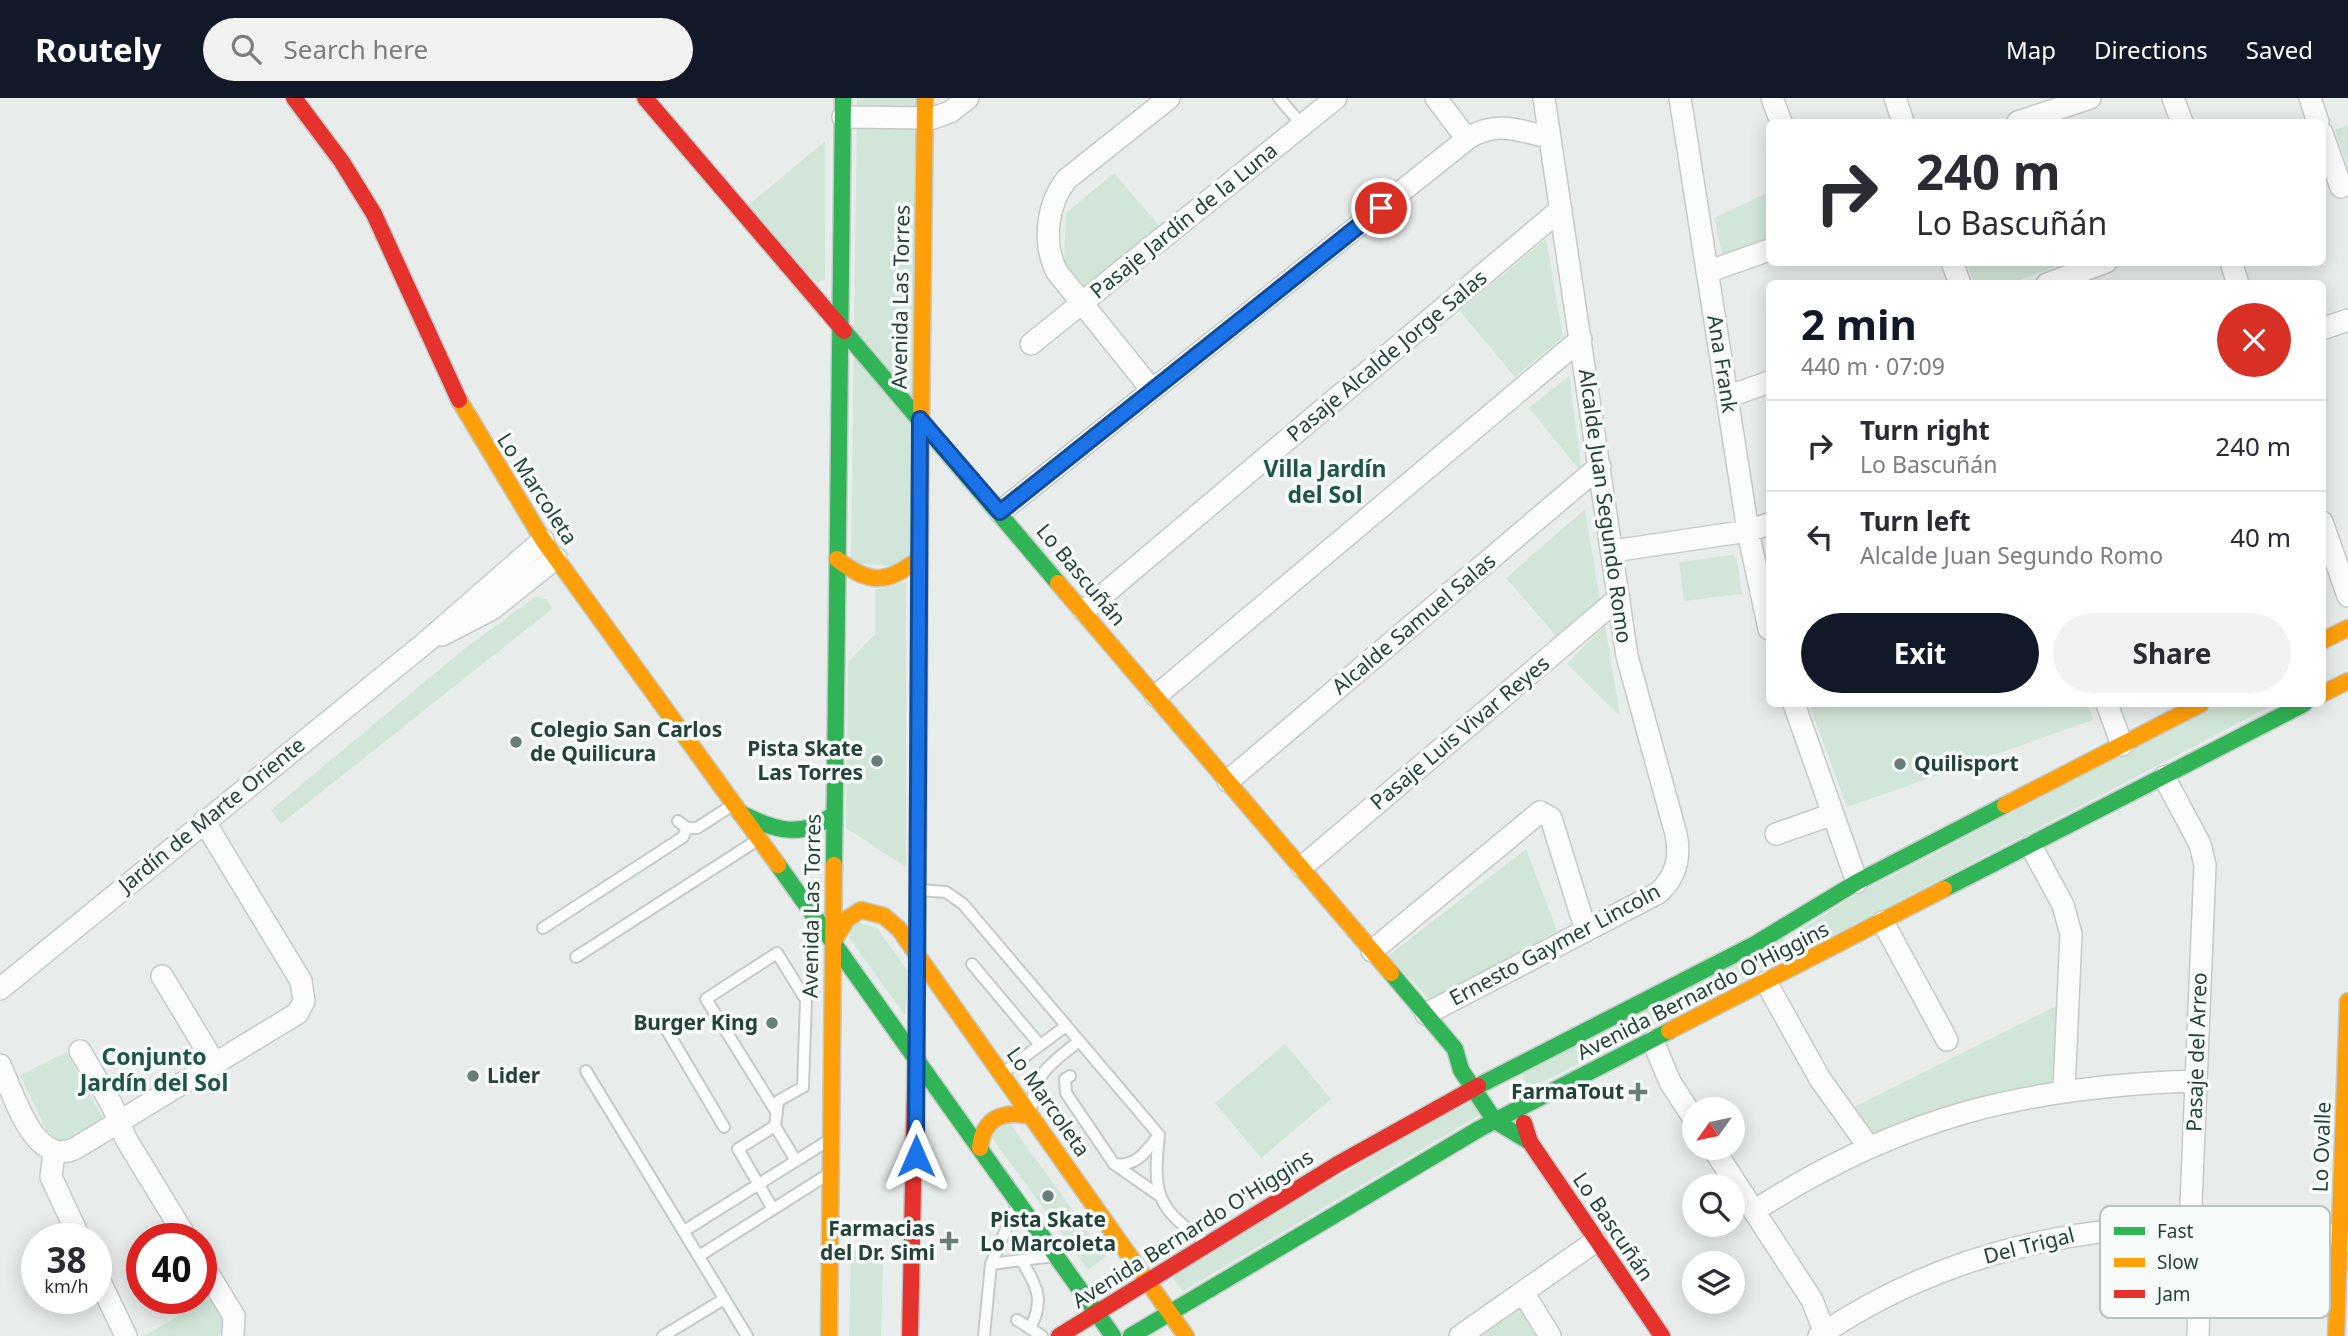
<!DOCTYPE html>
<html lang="en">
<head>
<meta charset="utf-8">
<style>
  body { margin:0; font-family:"Noto Sans",sans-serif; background:#f2f2f3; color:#2b2b33; height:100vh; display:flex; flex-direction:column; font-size:26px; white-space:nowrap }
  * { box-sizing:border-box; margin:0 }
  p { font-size:23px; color:#7c7c81 }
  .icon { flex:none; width:38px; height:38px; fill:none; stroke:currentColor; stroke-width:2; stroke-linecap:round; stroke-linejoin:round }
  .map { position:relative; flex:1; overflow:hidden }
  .side { position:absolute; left:1766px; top:182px; width:560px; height:427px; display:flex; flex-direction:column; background:#fff; border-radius:10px; box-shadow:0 4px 18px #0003 }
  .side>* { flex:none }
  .guide { position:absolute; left:1766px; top:21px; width:560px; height:147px; border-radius:10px; box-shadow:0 4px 18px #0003; background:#fff; color:#2b2b33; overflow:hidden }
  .needle { width:46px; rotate:237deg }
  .fabs { position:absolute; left:1682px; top:999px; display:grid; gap:14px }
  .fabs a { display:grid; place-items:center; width:63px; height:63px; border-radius:50%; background:#fff; box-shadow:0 4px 18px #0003; font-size:35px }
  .speed { position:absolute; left:21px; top:1125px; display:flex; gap:14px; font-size:35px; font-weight:700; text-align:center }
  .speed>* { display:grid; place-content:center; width:91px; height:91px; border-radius:50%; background:#fff; box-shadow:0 4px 18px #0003; line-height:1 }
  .speed small { font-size:18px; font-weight:400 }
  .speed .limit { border:10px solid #d22; background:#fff; color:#111 }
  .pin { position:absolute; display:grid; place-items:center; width:60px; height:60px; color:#fff; margin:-30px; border:4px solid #fff; border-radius:50%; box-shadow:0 2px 7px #0007 }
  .me { position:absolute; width:77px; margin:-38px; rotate:0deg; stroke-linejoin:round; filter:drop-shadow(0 0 5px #0008) }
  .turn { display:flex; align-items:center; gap:24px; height:147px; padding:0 35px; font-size:32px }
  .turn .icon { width:91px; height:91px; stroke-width:2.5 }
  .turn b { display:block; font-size:49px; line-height:60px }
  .round { display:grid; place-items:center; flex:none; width:74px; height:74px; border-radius:37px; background:#f2f2f3 }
  .head { display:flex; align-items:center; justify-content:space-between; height:119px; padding:0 35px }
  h1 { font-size:42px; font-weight:700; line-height:52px; color:#111827 }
  .action { display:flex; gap:14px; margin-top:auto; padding:14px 35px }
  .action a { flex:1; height:80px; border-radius:42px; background:#111827; color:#fff; font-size:28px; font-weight:700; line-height:80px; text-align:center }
  .action a+a { background:#f2f2f3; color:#2b2b33 }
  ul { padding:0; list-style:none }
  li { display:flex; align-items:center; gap:21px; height:91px; padding:0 35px; border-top:2px solid #e1e1e2 }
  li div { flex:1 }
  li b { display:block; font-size:26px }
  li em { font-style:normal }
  header { display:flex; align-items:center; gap:42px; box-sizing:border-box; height:98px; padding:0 35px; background:#111827; color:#fff }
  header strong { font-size:33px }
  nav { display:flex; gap:38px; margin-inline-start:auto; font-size:24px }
  .search { width:490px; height:63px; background:#f2f2f3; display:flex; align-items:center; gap:18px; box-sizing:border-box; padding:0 24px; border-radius:38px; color:#7c7c81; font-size:26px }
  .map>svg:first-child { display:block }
  .green { fill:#d1e6d8 }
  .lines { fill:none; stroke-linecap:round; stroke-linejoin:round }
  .lane-casing { stroke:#c5cac8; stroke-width:14 }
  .street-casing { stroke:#c5cac8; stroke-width:24 }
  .fast-casing { stroke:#c3cbc8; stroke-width:19 }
  .slow-casing { stroke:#c3cbc8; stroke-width:19 }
  .jam-casing { stroke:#c3cbc8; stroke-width:19 }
  .lane { stroke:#fcfcfc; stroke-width:10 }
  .street { stroke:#fcfcfc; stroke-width:21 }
  .fast { stroke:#30b455; stroke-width:16 }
  .slow { stroke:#ff9f0a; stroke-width:16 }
  .jam { stroke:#e5322d; stroke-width:16 }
  .route-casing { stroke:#114b97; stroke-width:18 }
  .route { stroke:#1a73e8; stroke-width:12 }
  .poi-dot { fill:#697e78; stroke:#f7fbf9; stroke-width:2.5 }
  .labels { text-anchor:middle; stroke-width:7; stroke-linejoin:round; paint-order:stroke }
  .street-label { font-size:21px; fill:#24423a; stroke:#f7fbf9 }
  .poi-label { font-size:21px; font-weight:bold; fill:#24423a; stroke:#f7fbf9; text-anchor:end }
  .neighbourhood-label { font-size:23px; font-weight:bold; fill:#1f5548; stroke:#f7fbf9 }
  .key { fill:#f7fbf9; stroke:#b8c4c0; stroke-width:2 }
  .key-label { font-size:19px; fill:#24423a }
</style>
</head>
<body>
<header>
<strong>Routely</strong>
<div class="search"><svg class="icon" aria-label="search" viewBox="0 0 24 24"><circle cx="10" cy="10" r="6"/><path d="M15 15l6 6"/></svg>Search here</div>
<nav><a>Map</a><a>Directions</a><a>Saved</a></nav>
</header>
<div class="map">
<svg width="2348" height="1238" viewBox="0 0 2348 1238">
  <rect width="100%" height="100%" fill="#e8edeb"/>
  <path class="green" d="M 857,0 L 916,0 L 910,460 L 903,469 L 851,465 Z
    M 2348,27 L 2348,70 L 2335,32 Z
    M 825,43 L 825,182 L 817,185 L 745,110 Z
    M 1114,75 L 1160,129 L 1086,191 L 1064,165 L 1066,115 Z
    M 1769,94 L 1769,145 L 1723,160 L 1714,120 Z
    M 1546,141 L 1563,239 L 1515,279 L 1460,213 Z
    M 2068,164 L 2011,185 L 1974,185 L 1966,165 Z
    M 1569,278 L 1582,375 L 1529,310 Z
    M 1585,411 L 1600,503 L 1558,540 L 1506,480 Z
    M 1733,457 L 1737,461 L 1742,496 L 1684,503 L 1679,464 Z
    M 906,484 L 906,769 L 846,730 L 848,564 L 875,536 L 875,492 Z
    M 535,499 L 546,501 L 552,511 L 281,726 L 271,712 L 464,551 Z
    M 1605,527 L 1620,618 L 1567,566 Z
    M 1809,606 L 2088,606 L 2093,622 L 1847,709 Z
    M 2219,606 L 2275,606 L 1805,852 L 1799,833 L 1852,799 Z
    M 1526,751 L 1557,833 L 1432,904 L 1388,858 Z
    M 852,823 L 877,830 L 909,875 L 905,917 L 849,840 Z
    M 1782,839 L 1797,854 L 1529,991 L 1522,975 Z
    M 2062,905 L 2057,989 L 1937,1011 L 1872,1041 L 1854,1009 Z
    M 1285,946 L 1331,1001 L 1261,1060 L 1215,1005 Z
    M 66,954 L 104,1022 L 59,1044 L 50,1040 L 20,977 Z
    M 1469,1001 L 1483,1015 L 1183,1193 L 1170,1178 Z
    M 1009,1024 L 1106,1158 L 1088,1172 L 990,1037 Z
    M 851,1150 L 883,1167 L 881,1238 L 849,1238 Z
    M 211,1199 L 227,1224 L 219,1238 L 144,1238 Z
    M 1522,1206 L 1544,1238 L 1474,1238 Z"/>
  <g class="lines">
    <defs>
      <path id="lane" d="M 1279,0 L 1302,27
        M 678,723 L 687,730 L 697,730 L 731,708
        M 919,792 L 946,794 L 963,806 L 1159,1037 C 1153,1094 1155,1110 1205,1143
        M 543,830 L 683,739 L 687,730
        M 576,859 L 756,743
        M 972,866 L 1040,947
        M 662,924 L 724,1029
        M 586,973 L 747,1238
        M 1004,974 L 1066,928
        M 1070,978 L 1065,981 L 1066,995 L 1114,1066 L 1160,1098
        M 1032,1008 C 1033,975 1056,962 1079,943
        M 777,1015 L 706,901 L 777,855 L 806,902 L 803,989 L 778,1003 L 775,1028 L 796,1063
        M 1114,1066 C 1135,1070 1147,1053 1158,1038
        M 773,1111 L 738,1051 L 775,1028
        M 684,1133 L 826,1044
        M 699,1158 L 827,1077
        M 1021,1162 C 1037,1187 1045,1203 1030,1230
        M 991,1166 L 1054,1158
        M 1017,1222 L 1042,1238
        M 663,1238 L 724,1201
        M 984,1238 L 991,1166 L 1017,1106"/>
      <path id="street" d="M 1436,0 L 1467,41
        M 1680,0 L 1748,433 L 1769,531
        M 1772,0 L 1781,24
        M 1895,0 L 1903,24
        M 2173,0 L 2182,24
        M 2310,0 L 2318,24
        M 843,19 L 933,20 L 950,14 L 968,0
        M 2018,24 L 2090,0
        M 2322,35 L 2341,89
        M 1952,164 L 1960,186
        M 2231,164 L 2238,186
        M 1707,174 L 1769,152
        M 2047,186 L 2106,164
        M 2322,231 L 2348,222
        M 1031,246 L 1336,0
        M 1152,292 L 1057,174 C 1042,146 1047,105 1067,81 L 1169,0
        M 1727,299 L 1769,284
        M 1000,414 L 1467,41 C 1496,22 1520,32 1550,40
        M 2322,424 L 2348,498
        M 1613,453 L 1748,433 L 1769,426
        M 1084,513 L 1561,111
        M 442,537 L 492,511 L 556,460
        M 1156,598 L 1581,241
        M 1794,606 L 1857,784
        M 2107,606 L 2122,647
        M 2164,679 L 2200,746 L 2205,767 L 2191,1106 L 2201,1146 L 2198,1238
        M 1228,683 L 1600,368
        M 1776,736 L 1833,716
        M 2031,748 L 2063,807 L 2071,836 L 2064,992
        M 1302,769 L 1619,500
        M 1883,824 L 1947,942
        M 1372,853 L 1540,714 L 1551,720 L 1586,833
        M 162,878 L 215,966
        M 1766,884 L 1820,981 L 1868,1048
        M 0,891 L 425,545 L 543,442
        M 1426,916 L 1658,795 C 1676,779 1681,760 1676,736 L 1627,558 L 1544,0
        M 1653,943 L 1670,984 L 1694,1021
        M 80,953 L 112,1007 L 126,1041 L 187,1141
        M 0,967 C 14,996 34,1071 76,1050 L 298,915 L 304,903 L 301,883 L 204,723
        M 1713,1050 L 1812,1202 L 1826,1238
        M 54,1055 L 51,1079 L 80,1141
        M 1754,1113 C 1899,1019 2025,988 2196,983
        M 201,1164 L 234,1218 L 233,1238
        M 96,1175 L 126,1238
        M 1523,1194 L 1550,1238
        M 1460,1238 L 1596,1143
        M 1819,1238 C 1945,1152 2094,1121 2244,1129 C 2268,1130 2294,1128 2318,1133 C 2329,1135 2337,1141 2348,1143"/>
      <path id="fast" d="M 844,233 L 1058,485
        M 740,715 C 774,732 802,742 834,716
        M 778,767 L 1113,1238
        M 834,767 L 843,0
        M 1944,791 L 2304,606
        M 1391,875 L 1455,951 L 1461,972 L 1495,1023 L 1530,1044
        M 917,891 L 920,409
        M 1478,988 L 1755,846 L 1857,784 L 2005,707
        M 1131,1238 L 1479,1031 L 1669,933"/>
      <path id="slow" d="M 459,302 L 543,442 L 778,767
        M 920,409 L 925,0
        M 837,461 C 870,487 886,486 919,461
        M 1058,485 L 1391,875
        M 2322,543 L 2348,530
        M 2322,596 L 2348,583
        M 2005,707 L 2201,606
        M 833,844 L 847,821 L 861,812 L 884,818 L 899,831 L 1186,1238
        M 1669,933 L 1944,791
        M 980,1050 C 983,1020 1003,1012 1031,1018
        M 829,1238 L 834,767
        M 2336,1238 L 2348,903"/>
      <path id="jam" d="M 294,0 L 342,64 L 374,116 L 459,302
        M 645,0 L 844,233
        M 1524,1025 L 1530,1044 L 1662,1238
        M 910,1238 L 917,891
        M 1059,1238 L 1338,1066 L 1478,988"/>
    </defs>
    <use href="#lane" class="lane-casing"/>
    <use href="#street" class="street-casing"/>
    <use href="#fast" class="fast-casing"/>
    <use href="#slow" class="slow-casing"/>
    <use href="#jam" class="jam-casing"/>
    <use href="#lane" class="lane"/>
    <use href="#street" class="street"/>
    <use href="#fast" class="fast"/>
    <use href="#slow" class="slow"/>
    <use href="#jam" class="jam"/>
  </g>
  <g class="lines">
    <defs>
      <path id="route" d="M 916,1058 L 920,321 L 1000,414 L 1381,110"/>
    </defs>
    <use href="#route" class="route-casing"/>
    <use href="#route" class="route"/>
  </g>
  <g class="poi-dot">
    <circle cx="516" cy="644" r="7"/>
    <circle cx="877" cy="663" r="7"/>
    <circle cx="1900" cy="666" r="7"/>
    <circle cx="772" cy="925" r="7"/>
    <circle cx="473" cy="978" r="7"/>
    <path d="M1634.5 983.5h7v7h7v7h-7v7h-7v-7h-7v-7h7z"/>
    <circle cx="1048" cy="1098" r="7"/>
    <path d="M945.5 1132.5h7v7h7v7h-7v7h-7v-7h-7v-7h7z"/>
  </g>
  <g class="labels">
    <g class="street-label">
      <text transform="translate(1184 123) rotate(-39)" y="7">Pasaje Jardín de la Luna</text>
      <text transform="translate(901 199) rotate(-89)" y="7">Avenida Las Torres</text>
      <text transform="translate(1387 258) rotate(-40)" y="7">Pasaje Alcalde Jorge Salas</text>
      <text transform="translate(1722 266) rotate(81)" y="7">Ana Frank</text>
      <text transform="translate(537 391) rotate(57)" y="7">Lo Marcoleta</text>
      <text transform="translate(1605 408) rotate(82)" y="7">Alcalde Juan Segundo Romo</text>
      <text transform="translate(1081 477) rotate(50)" y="7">Lo Bascuñán</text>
      <text transform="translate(1414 526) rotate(-40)" y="7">Alcalde Samuel Salas</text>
      <text transform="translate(1460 635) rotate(-40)" y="7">Pasaje Luis Vivar Reyes</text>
      <text transform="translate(212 717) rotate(-39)" y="7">Jardín de Marte Oriente</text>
      <text transform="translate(812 808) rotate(-89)" y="7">Avenida Las Torres</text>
      <text transform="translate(1555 847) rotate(-28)" y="7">Ernesto Gaymer Lincoln</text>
      <text transform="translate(1703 893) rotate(-27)" y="7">Avenida Bernardo O'Higgins</text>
      <text transform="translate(2197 954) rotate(-88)" y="7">Pasaje del Arreo</text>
      <text transform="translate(1048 1004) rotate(55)" y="7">Lo Marcoleta</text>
      <text transform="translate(2322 1049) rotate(-88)" y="7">Lo Ovalle</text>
      <text transform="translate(1613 1129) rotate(56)" y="7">Lo Bascuñán</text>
      <text transform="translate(1193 1131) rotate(-32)" y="7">Avenida Bernardo O'Higgins</text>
      <text transform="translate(2029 1148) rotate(-14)" y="7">Del Trigal</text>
    </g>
    <g class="poi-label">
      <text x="530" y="639" text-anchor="start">Colegio San Carlos<tspan x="530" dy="24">de Quilicura</tspan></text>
      <text x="863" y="658">Pista Skate<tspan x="863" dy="24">Las Torres</tspan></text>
      <text x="1914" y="673" text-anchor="start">Quilisport</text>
      <text x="758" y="932">Burger King</text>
      <text x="487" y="985" text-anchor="start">Lider</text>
      <text x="1624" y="1001">FarmaTout</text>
      <text x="1048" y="1129" text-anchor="middle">Pista Skate<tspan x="1048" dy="24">Lo Marcoleta</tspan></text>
      <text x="935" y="1138">Farmacias<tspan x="935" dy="24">del Dr. Simi</tspan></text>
    </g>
    <g class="neighbourhood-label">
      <text x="1325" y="379">Villa Jardín<tspan x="1325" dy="26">del Sol</tspan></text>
      <text x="154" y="967">Conjunto<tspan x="154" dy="26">Jardín del Sol</tspan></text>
    </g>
  </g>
  <rect x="2100" y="1108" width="230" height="112" rx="10" class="key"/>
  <rect x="2114" y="1129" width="31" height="8" fill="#30b455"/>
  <rect x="2114" y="1160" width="31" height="9" fill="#ff9f0a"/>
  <rect x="2114" y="1192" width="31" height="8" fill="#e5322d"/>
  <g class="key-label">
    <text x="2157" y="1140">Fast</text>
    <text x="2157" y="1171">Slow</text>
    <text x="2157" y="1203">Jam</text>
  </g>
</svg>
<div class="fabs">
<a><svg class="needle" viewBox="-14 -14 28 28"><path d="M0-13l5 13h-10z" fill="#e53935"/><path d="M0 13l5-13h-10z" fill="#7c7c81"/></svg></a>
<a><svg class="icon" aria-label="search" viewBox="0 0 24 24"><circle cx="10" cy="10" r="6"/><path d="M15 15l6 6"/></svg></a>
<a><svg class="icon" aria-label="layers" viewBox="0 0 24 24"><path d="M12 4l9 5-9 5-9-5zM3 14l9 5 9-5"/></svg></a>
</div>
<div class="speed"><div>38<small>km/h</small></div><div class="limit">40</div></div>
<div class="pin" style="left:1381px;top:110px;background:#d93025"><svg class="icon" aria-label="arrive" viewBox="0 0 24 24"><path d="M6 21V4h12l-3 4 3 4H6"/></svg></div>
<svg class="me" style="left:916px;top:1058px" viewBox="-20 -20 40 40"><path d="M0-17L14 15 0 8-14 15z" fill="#1a73e8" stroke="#fff" stroke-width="4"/></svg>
<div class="guide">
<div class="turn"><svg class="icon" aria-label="right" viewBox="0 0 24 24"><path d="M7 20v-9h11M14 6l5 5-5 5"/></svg><div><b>240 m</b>Lo Bascuñán</div></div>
</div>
<section class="side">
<div class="head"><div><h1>2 min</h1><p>440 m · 07:09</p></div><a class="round" style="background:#d93025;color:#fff"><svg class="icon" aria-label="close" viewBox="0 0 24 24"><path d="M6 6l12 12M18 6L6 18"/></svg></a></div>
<ul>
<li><svg class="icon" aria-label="right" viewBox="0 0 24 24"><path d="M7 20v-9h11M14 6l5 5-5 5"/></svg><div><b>Turn right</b><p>Lo Bascuñán</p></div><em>240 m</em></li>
<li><svg class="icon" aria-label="left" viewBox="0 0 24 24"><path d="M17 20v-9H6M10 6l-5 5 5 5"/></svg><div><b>Turn left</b><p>Alcalde Juan Segundo Romo</p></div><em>40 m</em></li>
</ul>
<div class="action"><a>Exit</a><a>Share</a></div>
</section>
</div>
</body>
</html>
